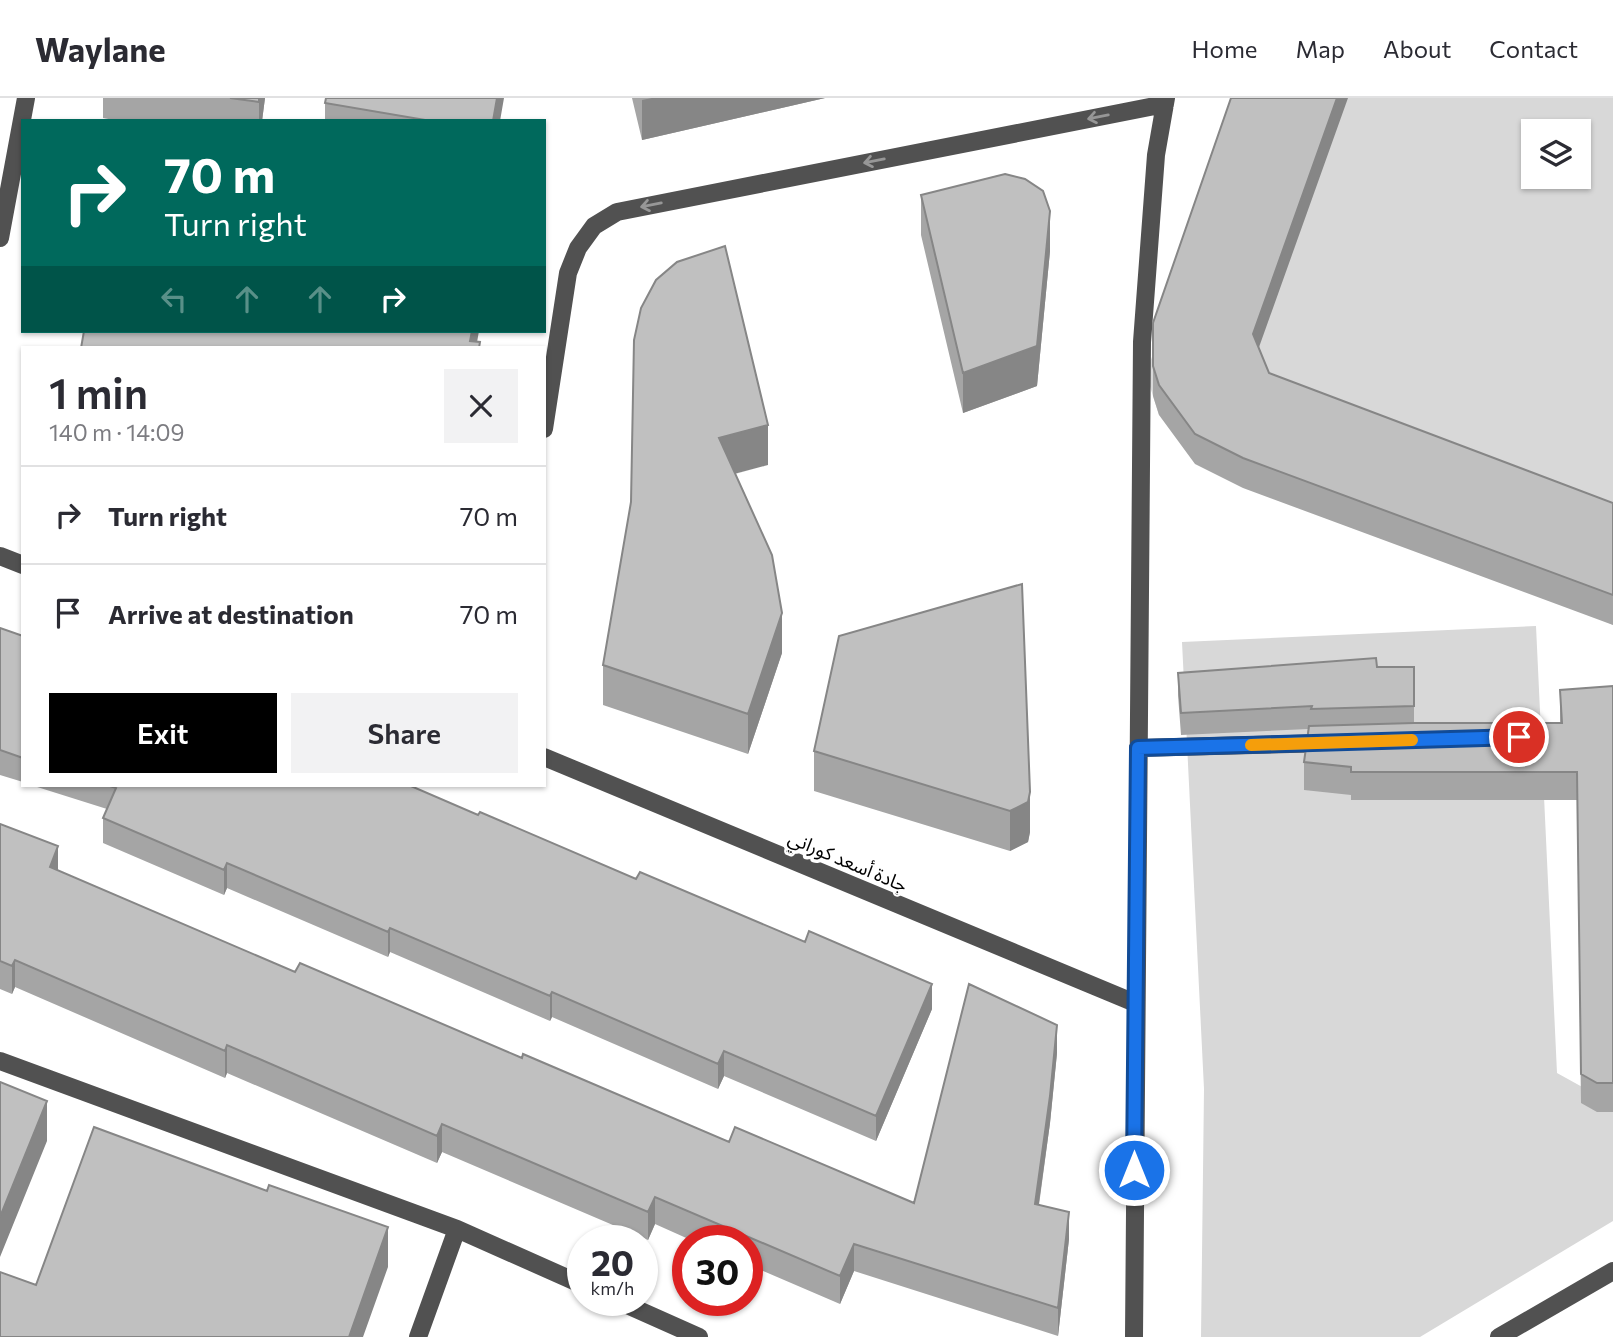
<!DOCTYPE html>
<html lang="en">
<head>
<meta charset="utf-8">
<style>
  body { margin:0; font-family:Commissioner,"Noto Sans Arabic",sans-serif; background:#f2f2f3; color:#2b2b33; height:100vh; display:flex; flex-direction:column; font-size:26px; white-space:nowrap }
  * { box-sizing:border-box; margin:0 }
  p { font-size:23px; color:#7c7c81 }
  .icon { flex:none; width:38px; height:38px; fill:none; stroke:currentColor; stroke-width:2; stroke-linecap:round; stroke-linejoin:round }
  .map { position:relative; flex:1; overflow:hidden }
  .panel { position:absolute; left:21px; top:248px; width:525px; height:441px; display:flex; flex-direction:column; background:#fff; border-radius:0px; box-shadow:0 2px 5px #0004 }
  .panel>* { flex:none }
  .banner { position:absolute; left:21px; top:21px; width:525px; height:214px; border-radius:0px; box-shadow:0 2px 5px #0004; background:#00695c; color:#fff; overflow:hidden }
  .controls { position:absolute; left:1521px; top:21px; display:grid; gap:14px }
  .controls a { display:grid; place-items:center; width:70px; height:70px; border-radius:0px; background:#fff; box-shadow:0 2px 5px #0004; font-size:35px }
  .speed { position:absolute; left:567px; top:1127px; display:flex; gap:14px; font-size:35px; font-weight:700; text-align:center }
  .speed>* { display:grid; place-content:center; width:91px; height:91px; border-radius:50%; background:#fff; box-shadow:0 2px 5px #0004; line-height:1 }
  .speed small { font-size:18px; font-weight:400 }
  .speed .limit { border:10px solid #d22; background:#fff; color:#111 }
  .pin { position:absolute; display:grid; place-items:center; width:60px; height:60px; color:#fff; margin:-30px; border:4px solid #fff; border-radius:50%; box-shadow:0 2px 7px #0007 }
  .me { position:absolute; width:77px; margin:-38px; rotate:0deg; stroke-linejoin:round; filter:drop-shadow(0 0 5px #0008) }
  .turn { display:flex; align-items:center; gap:24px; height:147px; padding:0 28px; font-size:32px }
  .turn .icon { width:91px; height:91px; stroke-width:2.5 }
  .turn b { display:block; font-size:49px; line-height:60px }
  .lanes { display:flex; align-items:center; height:66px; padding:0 28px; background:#0003; justify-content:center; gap:35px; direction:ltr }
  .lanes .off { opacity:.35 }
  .round { display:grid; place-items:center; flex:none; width:74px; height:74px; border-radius:0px; background:#f2f2f3 }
  .head { display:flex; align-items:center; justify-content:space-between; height:119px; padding:0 28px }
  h1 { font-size:42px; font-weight:600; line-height:52px }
  .action { display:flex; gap:14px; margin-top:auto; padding:14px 28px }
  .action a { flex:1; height:80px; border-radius:0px; background:#000; color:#fff; font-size:28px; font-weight:600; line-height:80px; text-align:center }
  .action a+a { background:#f2f2f3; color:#2b2b33 }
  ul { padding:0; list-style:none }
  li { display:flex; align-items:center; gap:21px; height:98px; padding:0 28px; border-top:2px solid #e1e1e2 }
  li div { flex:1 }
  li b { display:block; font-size:26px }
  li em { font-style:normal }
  header { display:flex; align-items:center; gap:42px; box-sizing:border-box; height:98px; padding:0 35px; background:#fff; border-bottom:2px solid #e1e1e2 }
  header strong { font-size:33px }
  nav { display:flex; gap:38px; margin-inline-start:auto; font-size:24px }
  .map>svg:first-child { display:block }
  .green { fill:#d8d8d8; fill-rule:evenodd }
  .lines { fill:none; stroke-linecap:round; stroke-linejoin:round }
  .minor { stroke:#515151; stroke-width:18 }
  .wall { fill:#a5a5a5 }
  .shaded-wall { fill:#868686 }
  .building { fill:#c0c0c0; stroke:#868686; stroke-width:2 }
  .oneway { stroke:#979797 }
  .route-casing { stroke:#114b97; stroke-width:18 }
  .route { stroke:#1a73e8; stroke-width:12 }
  .slow { stroke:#f59e0b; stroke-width:12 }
  .labels { text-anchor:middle; stroke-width:7; stroke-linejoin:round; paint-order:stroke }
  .street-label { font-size:19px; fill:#000; stroke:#fff }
</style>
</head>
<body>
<header>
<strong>Waylane</strong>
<nav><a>Home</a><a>Map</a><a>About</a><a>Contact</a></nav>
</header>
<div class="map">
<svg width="1613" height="1239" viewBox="0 0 1613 1239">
  <rect width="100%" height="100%" fill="#fff"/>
  <path class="green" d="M 1242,0 L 1613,0 L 1613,527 L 1159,317 L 1146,276 ZM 1533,33 L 1578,33 L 1578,79 L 1533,79 Z
    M 1536,528 L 1557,975 L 1613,1006 L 1613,1123 L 1420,1239 L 1201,1239 L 1204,991 L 1182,544 Z"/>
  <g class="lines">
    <path class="minor" d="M 0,140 L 26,0
      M 544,331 L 568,175 L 578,150 L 594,128 L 617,114 L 1165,6
      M 0,458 L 23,467
      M 1138,650 L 1330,645
      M 544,659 L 1135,905
      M 0,963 L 457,1131 L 583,1187
      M 616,1202 L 699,1239
      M 418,1239 L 457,1131
      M 1134,1239 L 1142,244 L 1156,57 L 1166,0
      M 1499,1239 L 1613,1173"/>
  </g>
  <path class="wall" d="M 103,0 L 265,0 L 262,23 L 119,23 L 103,20 Z
    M 632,0 L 825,0 L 642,42 Z
    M 325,5 L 500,23 L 325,23 Z
    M 921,97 L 1050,153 L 1037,288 L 963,315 L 921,137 Z
    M 1153,225 L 1259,250 L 1269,275 L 1613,405 L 1613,527 L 1243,390 L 1195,366 L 1159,317 L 1153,298 Z
    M 768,367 L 735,376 L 782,555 L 748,656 L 603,607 L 603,567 L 631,404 Z
    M 1022,486 L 1030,734 L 1028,744 L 1010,753 L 814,693 L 814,653 Z
    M 0,530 L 23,538 L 23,684 L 0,677 Z
    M 1377,569 L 1414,569 L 1414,625 L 1560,625 L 1560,592 L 1613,588 L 1613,1014 L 1597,1014 L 1581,1005 L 1577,702 L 1351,702 L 1351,697 L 1304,692 L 1304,664 L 1308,631 L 1181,637 L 1178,597 L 1178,575 Z
    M 34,688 L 411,688 L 932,911 L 876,1043 L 724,978 L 718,991 L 552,919 L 550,923 L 390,854 L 388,859 L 227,790 L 224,797 L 103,745 L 103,720 L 107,711 Z
    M 0,726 L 58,773 L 295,874 L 522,960 L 729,1044 L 914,1105 L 1057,955 L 1050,1025 L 1039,1107 L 1069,1141 L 1058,1238 L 854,1173 L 840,1206 L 747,1166 L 747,1143 L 693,1143 L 655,1126 L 648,1142 L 442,1054 L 437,1065 L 227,975 L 225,980 L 15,889 L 12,896 L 0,891 Z"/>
  <path class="shaded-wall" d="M 259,0 L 265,0 L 262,23 L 259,23 Z
    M 497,0 L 504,0 L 500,23 L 493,23 Z
    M 652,0 L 825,0 L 642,42 L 642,2 Z
    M 1337,0 L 1348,0 L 1253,266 L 1253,236 Z
    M 1050,113 L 1050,153 L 1037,288 L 963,315 L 963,275 Z
    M 472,233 L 479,233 L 476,250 L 470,243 Z
    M 768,327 L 768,367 L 719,380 L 719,340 Z
    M 782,515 L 782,555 L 748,656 L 748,616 Z
    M 1030,694 L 1030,734 L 1028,744 L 1010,753 L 1010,713 Z
    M 58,748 L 58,776 L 50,769 Z
    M 227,765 L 227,790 L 224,797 L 224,772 Z
    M 390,830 L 390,854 L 388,859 L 388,834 Z
    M 15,862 L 15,889 L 12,896 L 12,868 Z
    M 932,886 L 932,911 L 876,1043 L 876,1018 Z
    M 552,894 L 552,919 L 550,923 L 550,898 Z
    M 1057,927 L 1057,955 L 1050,1025 L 1035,1133 L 1035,1106 Z
    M 227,947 L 227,975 L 225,980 L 225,953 Z
    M 724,953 L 724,978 L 718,991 L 718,966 Z
    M 47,1003 L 47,1043 L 0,1159 L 0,1119 Z
    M 442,1026 L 442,1054 L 437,1065 L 437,1038 Z
    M 655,1099 L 655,1126 L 648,1142 L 648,1114 Z
    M 1069,1114 L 1069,1141 L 1058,1238 L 1058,1210 Z
    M 388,1129 L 388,1169 L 363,1239 L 349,1239 Z
    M 854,1146 L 854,1173 L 840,1206 L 840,1178 Z"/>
  <path class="building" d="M 230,0 L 259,0 L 259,4 Z
    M 326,0 L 497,0 L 493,23 L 431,23 L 325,5 Z
    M 1231,0 L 1337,0 L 1253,236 L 1269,275 L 1613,405 L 1613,497 L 1243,360 L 1195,336 L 1159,287 L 1153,268 L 1153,225 Z
    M 1005,76 L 1025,81 L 1043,93 L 1050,113 L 1037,248 L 963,275 L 921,97 Z
    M 725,148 L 768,327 L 719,340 L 772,457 L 782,515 L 748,616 L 603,567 L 631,404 L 634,242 L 641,210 L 656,182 L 677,164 Z
    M 84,233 L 472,233 L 470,243 L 480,244 L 479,250 L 81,250 Z
    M 1022,486 L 1030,694 L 1028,704 L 1010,713 L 814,653 L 839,538 Z
    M 0,530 L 23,538 L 23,660 L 0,652 Z
    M 1376,560 L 1377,569 L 1414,569 L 1414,608 L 1311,611 L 1312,608 L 1181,615 L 1178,575 Z
    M 1613,588 L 1613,985 L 1597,985 L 1581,976 L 1577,674 L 1351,674 L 1351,669 L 1304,664 L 1309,628 L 1414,625 L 1562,625 L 1560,592 Z
    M 110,688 L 411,688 L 478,717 L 480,714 L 636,781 L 640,774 L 805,844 L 809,833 L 932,886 L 876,1018 L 724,953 L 718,966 L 552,894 L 550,898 L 390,830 L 388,834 L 227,765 L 224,772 L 103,720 L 116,690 Z
    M 0,726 L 58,748 L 50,769 L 295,874 L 300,865 L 522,960 L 523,956 L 729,1044 L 735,1029 L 914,1105 L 969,886 L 1057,927 L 1050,998 L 1035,1106 L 1069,1114 L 1058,1210 L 854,1146 L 840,1178 L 655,1099 L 648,1114 L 442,1026 L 437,1038 L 227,947 L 225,953 L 15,862 L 12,868 L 0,863 Z
    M 0,984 L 47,1003 L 0,1119 Z
    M 94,1029 L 267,1093 L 269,1087 L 388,1129 L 349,1239 L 0,1239 L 0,1174 L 36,1187 Z"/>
  <defs><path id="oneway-shaft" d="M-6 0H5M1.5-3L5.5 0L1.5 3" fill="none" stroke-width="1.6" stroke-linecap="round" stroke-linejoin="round" transform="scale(1.75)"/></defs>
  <g class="oneway">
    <use href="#oneway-shaft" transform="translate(1098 19) rotate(169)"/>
    <use href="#oneway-shaft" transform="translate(874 63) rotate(169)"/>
    <use href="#oneway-shaft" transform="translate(651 107) rotate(169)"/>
  </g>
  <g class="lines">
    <defs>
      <path id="route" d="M 1134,1072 L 1138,650 L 1519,639"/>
    </defs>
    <use href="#route" class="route-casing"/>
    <use href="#route" class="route"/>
    <path class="slow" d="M 1251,647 L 1412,642"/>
  </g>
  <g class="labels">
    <g class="street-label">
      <text transform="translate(848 763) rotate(23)" y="7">جادة أسعد كوراني</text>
    </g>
  </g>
</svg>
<div class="controls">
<a><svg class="icon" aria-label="layers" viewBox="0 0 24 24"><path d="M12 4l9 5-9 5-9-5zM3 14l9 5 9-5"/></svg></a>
</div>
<div class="speed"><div>20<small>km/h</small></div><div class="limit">30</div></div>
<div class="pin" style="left:1519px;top:639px;background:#d93025"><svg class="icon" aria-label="arrive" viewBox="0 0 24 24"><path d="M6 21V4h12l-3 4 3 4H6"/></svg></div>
<svg class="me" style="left:1134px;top:1072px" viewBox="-20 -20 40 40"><circle r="17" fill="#1a73e8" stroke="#fff" stroke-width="3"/><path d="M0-11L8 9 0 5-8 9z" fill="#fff"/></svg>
<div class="banner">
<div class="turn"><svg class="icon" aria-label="right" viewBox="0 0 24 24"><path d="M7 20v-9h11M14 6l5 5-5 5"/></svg><div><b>70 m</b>Turn right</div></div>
<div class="lanes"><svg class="icon off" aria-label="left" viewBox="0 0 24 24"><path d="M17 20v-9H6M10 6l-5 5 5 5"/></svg><svg class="icon off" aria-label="ahead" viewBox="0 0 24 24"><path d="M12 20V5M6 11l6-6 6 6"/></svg><svg class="icon off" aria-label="ahead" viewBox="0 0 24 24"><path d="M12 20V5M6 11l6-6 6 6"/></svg><svg class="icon" aria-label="right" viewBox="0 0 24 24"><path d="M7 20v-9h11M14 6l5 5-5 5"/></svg></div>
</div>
<section class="panel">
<div class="head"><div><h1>1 min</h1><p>140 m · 14:09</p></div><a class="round"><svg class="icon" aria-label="close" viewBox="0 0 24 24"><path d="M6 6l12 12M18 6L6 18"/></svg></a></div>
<ul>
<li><svg class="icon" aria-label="right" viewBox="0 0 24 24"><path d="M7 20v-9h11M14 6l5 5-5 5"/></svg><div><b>Turn right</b></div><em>70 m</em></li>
<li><svg class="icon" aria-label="arrive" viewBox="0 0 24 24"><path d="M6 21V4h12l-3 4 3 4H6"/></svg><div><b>Arrive at destination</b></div><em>70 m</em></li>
</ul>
<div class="action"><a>Exit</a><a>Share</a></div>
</section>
</div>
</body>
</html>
